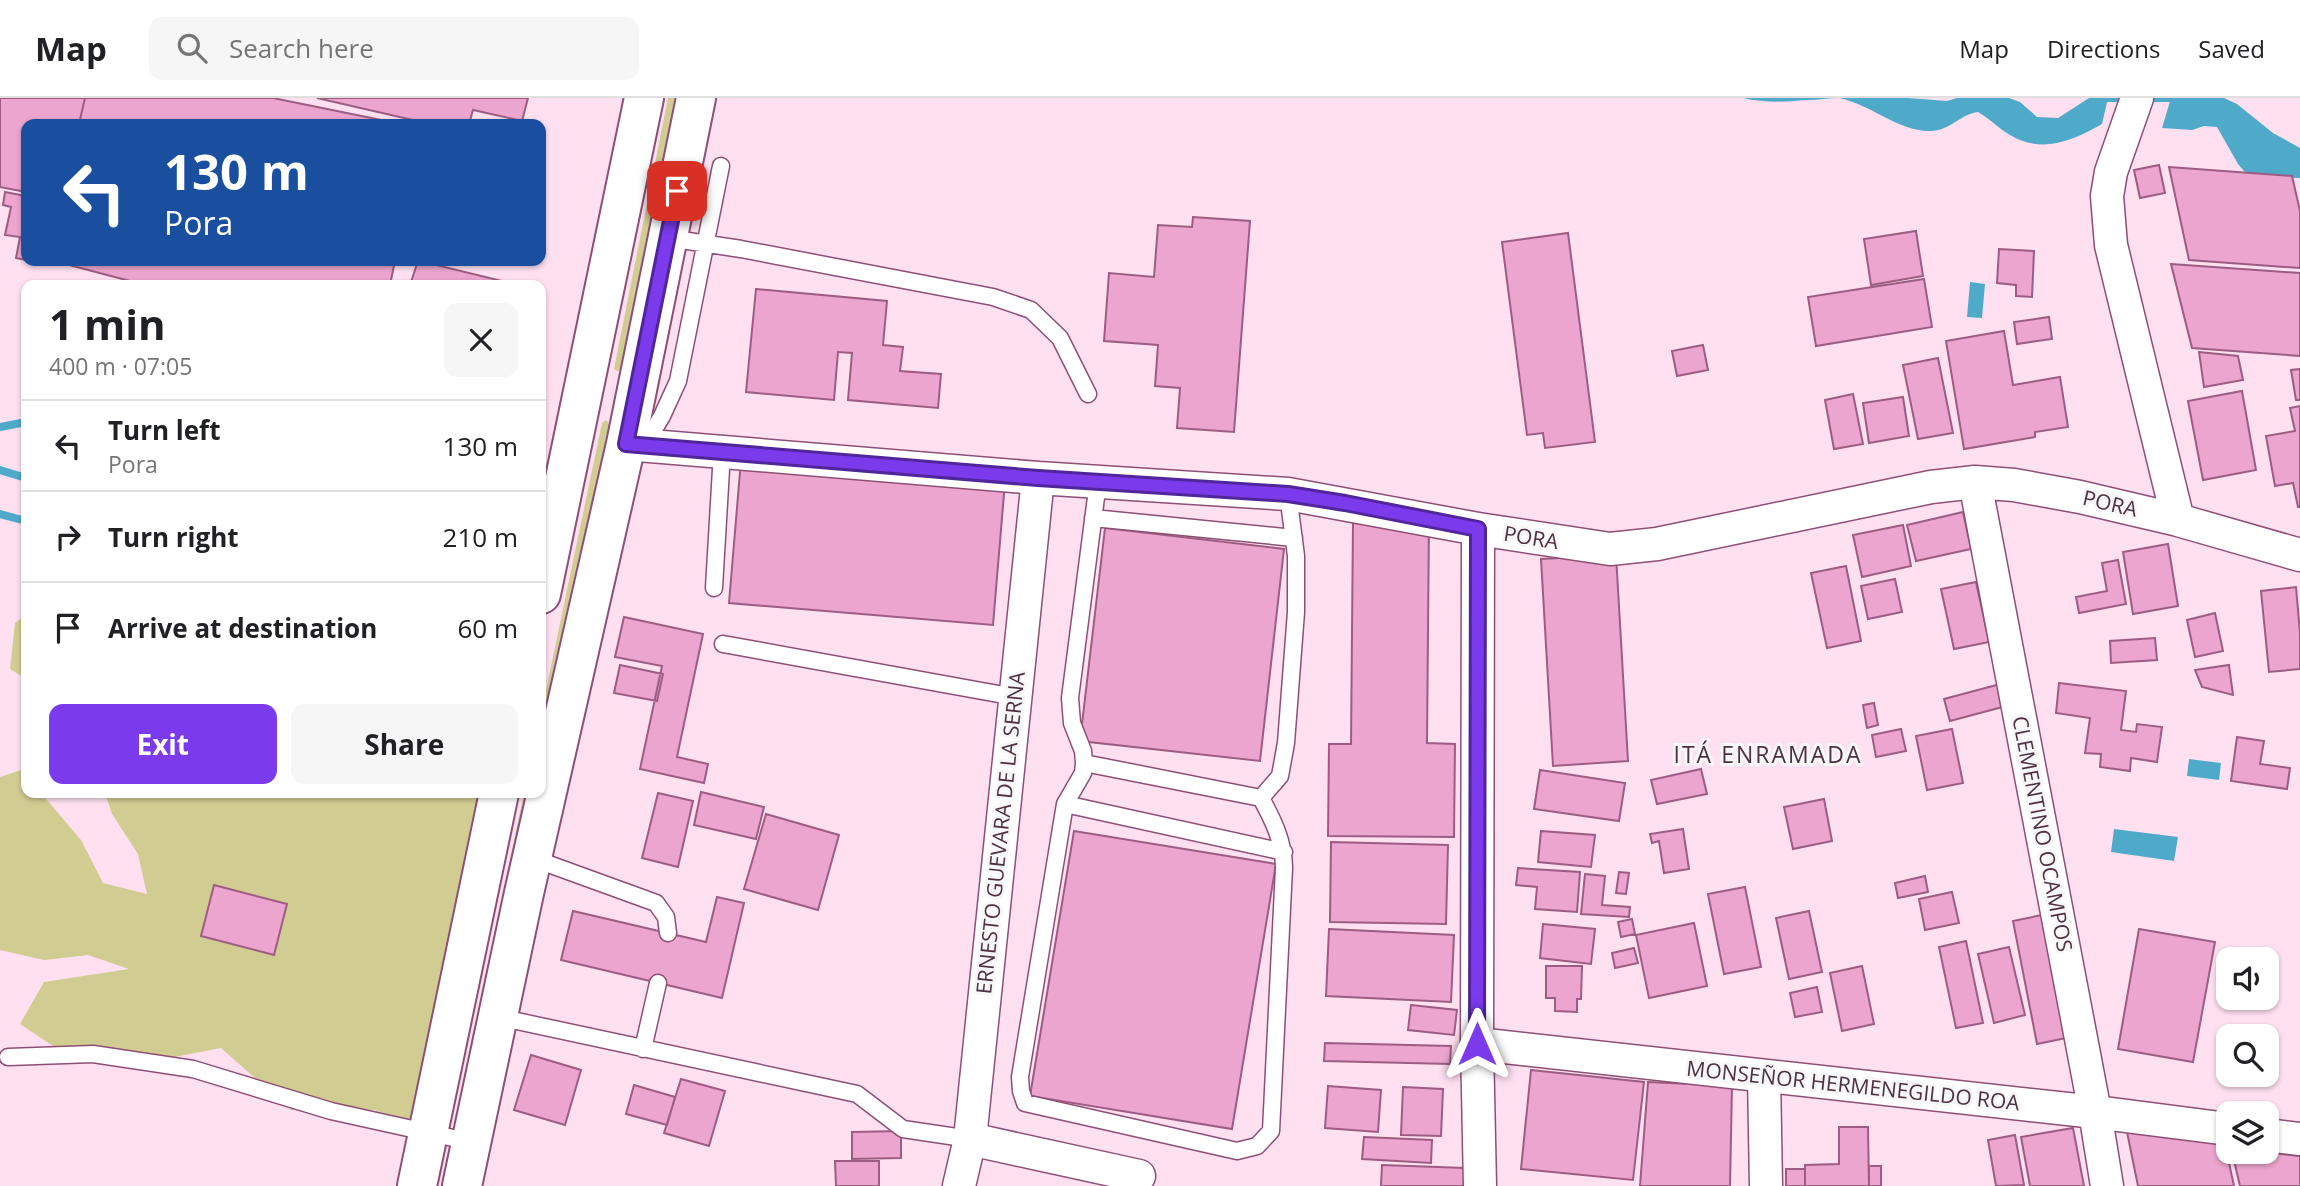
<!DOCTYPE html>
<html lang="en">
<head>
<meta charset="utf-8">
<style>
  body { margin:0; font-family:"Open Sans",sans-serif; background:#f6f6f6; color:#202124; height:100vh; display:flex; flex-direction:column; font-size:26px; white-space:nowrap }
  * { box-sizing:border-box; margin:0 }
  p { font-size:23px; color:#757577 }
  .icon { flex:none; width:38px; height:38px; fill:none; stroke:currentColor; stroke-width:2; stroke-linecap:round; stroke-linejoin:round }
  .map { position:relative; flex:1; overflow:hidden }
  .sheet { position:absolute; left:21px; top:182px; width:525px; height:518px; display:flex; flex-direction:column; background:#fff; border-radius:14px; box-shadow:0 2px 5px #0004 }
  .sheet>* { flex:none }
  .banner { position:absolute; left:21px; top:21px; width:525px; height:147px; border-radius:14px; box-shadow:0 2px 5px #0004; background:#1a4fa0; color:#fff; overflow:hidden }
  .controls { position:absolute; left:2216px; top:849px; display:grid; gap:14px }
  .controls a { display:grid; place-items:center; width:63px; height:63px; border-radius:14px; background:#fff; box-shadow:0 2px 5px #0004; font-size:35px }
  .pin { position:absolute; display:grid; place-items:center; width:60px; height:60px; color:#fff; margin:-30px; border-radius:14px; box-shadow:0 4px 10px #0006 }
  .me { position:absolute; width:77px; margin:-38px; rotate:0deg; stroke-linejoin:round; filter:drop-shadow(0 0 5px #0008) }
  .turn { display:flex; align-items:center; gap:24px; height:147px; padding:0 28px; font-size:32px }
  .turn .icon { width:91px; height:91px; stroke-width:2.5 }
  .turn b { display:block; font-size:49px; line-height:60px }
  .round { display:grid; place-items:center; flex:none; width:74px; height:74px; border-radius:14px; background:#f6f6f6 }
  .headline { display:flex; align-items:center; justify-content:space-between; height:119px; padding:0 28px }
  h1 { font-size:42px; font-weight:700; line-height:52px }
  .button { display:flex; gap:14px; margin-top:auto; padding:14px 28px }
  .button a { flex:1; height:80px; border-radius:14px; background:#7c3aed; color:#fff; font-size:28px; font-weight:700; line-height:80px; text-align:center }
  .button a+a { background:#f6f6f6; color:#202124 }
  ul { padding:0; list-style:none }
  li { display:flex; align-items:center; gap:21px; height:91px; padding:0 28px; border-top:2px solid #e0e0e0 }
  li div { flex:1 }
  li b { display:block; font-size:26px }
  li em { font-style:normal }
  header { display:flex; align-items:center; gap:42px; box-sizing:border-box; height:98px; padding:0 35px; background:#fff; border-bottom:2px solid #e0e0e0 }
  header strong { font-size:33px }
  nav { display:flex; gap:38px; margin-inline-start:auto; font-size:24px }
  .search { width:490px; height:63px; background:#f6f6f6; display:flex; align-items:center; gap:18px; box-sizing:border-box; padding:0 24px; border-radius:14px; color:#757577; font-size:26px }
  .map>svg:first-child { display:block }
  .green { fill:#d1cc92 }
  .water { fill:#4faaca }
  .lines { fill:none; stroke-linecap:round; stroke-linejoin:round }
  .stream { stroke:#4faaca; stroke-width:8 }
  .building { fill:#eba5ce; stroke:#9d5d83; stroke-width:2 }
  .service-casing { stroke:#8e4f75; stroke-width:19 }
  .minor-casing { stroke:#8e4f75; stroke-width:35 }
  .primary-casing { stroke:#8e4f75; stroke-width:42 }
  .service { stroke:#fff; stroke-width:16 }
  .minor { stroke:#fff; stroke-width:32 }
  .primary { stroke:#fff; stroke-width:38 }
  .route-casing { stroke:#51269a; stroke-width:18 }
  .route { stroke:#7c3aed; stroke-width:12 }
  .labels { text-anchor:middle; stroke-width:6; stroke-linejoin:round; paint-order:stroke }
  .street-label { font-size:21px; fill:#4e3142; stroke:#f7f7f7 }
  .neighbourhood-label { font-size:23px; letter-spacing:2px; fill:#4e3142; stroke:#f7f7f7 }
</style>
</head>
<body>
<header>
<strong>Map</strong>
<div class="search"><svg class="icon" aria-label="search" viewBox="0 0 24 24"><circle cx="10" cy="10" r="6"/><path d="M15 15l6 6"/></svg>Search here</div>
<nav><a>Map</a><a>Directions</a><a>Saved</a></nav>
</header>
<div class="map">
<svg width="2300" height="1088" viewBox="0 0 2300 1088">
  <rect width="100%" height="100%" fill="#fee0f1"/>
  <path class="green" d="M 668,0 L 676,0 L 621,272 L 617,273 L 614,271 Z
    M 606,322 L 609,326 L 541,653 L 541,616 L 602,325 Z
    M 26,516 L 26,581 L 10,571 L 15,525 Z
    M 21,672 L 26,678 L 26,695 L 41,695 L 81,742 L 103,785 L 147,796 L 138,756 L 112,716 L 105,695 L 502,695 L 416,1016 L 406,1022 L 374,1012 L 291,1012 L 221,950 L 134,967 L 59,952 L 20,926 L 44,884 L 129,871 L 88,857 L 44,862 L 0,852 L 0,679 Z
    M 524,695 L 532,695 L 463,1009 L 459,1005 Z"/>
  <path class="water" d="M 1743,0 L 1908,0 L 1947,3 L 1957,0 L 2009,0 L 2020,4 L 2037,19 L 2058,20 L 2089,0 L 2108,0 L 2102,26 C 2073,43 2041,56 2010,37 C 1998,30 1990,21 1978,14 C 1960,16 1949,34 1929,33 C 1898,33 1870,6 1839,0 C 1829,0 1817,2 1807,2 C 1784,4 1765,5 1743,0 Z
    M 2171,0 L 2224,0 L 2237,6 L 2273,35 L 2300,50 L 2300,80 L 2249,79 L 2238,66 L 2217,29 L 2204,28 L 2192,32 L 2162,30 Z
    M 1970,184 L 1985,186 L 1982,220 L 1967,219 Z
    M 2189,661 L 2221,665 L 2219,682 L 2187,678 Z
    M 2114,731 L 2178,739 L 2174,763 L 2111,754 Z"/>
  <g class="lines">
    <path class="stream" d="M 2144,0 L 2190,0
      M 2100,3 L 2106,0 L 2128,0
      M 0,329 L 26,324
      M 0,372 L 26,380
      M 0,416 L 26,423"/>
  </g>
  <path class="building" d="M 0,0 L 85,0 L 79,26 L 26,26 L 26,94 L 0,89 Z
    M 85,0 L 273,0 L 401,26 L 79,26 Z
    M 317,0 L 528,0 L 522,23 L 473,12 L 469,26 L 430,26 Z
    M 2159,67 L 2165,95 L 2140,100 L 2134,72 Z
    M 2169,69 L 2292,78 L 2300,113 L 2300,170 L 2189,162 Z
    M 5,94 L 26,98 L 26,162 L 16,160 L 20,139 L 5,137 L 11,109 L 3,107 Z
    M 1193,119 L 1250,123 L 1234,334 L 1177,330 L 1180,290 L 1155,288 L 1158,247 L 1104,243 L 1109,175 L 1154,179 L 1158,127 L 1192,129 Z
    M 1916,133 L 1923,178 L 1871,187 L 1864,141 Z
    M 1568,135 L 1595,344 L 1545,350 L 1543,335 L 1527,337 L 1502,144 Z
    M 1999,151 L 2034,153 L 2032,199 L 2016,198 L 2016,187 L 1997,185 Z
    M 54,163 L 395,163 L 390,187 L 145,187 Z
    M 418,163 L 420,163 L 518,187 L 410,187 Z
    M 2171,166 L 2300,175 L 2300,258 L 2192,250 Z
    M 1924,181 L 1932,229 L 1816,248 L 1808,199 Z
    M 756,191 L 887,203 L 883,247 L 903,249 L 900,273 L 941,276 L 938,310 L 848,302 L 852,255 L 838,254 L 834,302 L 746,294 Z
    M 2049,219 L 2052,241 L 2017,246 L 2014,224 Z
    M 2004,233 L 2013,287 L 2060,279 L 2068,329 L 2035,334 L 2035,339 L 1964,351 L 1946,243 Z
    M 1703,247 L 1708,272 L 1677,278 L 1672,253 Z
    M 2199,254 L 2238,258 L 2243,282 L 2204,289 Z
    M 1938,260 L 1953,335 L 1918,341 L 1903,267 Z
    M 2300,271 L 2300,302 L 2296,302 L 2291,272 Z
    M 2242,293 L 2256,372 L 2203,382 L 2188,303 Z
    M 1853,296 L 1863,346 L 1834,351 L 1825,302 Z
    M 1903,299 L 1909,338 L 1869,345 L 1863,305 Z
    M 2300,308 L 2300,409 L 2298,409 L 2293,385 L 2275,388 L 2266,338 L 2295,333 L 2290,310 Z
    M 741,362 L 1005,384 L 993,527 L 729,505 Z
    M 1963,414 L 1971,451 L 1916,463 L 1907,427 Z
    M 1353,423 L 1429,423 L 1427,645 L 1455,646 L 1454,739 L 1328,738 L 1329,646 L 1351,646 Z
    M 1903,427 L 1911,468 L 1862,479 L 1853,437 Z
    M 1105,430 L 1284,451 L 1260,663 L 1080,643 Z
    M 2168,446 L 2178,508 L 2133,516 L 2123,454 Z
    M 1616,457 L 1628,663 L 1553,668 L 1541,461 Z
    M 2118,462 L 2126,506 L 2079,515 L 2076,499 L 2107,493 L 2102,465 Z
    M 1846,468 L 1861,543 L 1827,550 L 1811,475 Z
    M 1895,481 L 1902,514 L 1868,521 L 1861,488 Z
    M 1976,484 L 1989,544 L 1954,551 L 1941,491 Z
    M 2296,489 L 2300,535 L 2300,571 L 2269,574 L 2261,493 Z
    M 2215,515 L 2223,553 L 2195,559 L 2187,522 Z
    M 624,519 L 703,536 L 677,659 L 708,666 L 704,685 L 640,671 L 662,568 L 615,559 Z
    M 2155,540 L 2157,562 L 2111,565 L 2110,543 Z
    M 620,567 L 663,576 L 657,603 L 614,595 Z
    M 2229,567 L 2233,597 L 2202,589 L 2195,572 Z
    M 2004,585 L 2010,607 L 1950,623 L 1944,601 Z
    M 2059,585 L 2126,593 L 2121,632 L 2136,634 L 2137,626 L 2162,629 L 2157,664 L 2131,660 L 2130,673 L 2100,669 L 2101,656 L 2085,655 L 2090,620 L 2056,615 Z
    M 1874,605 L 1878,627 L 1867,630 L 1863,607 Z
    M 1901,631 L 1906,653 L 1876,659 L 1872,637 Z
    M 1952,631 L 1963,685 L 1927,692 L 1916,638 Z
    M 2237,639 L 2264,643 L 2260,666 L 2290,670 L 2287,691 L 2231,683 Z
    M 1701,671 L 1707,696 L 1657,706 L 1651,682 Z
    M 1540,672 L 1625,685 L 1619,723 L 1534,711 Z
    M 701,694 L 764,709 L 756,741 L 694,727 Z
    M 658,695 L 693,703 L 678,769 L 642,760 Z
    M 1824,701 L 1832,743 L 1793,751 L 1784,709 Z
    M 766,716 L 839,737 L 818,812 L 744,791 Z
    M 1683,731 L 1689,771 L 1664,775 L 1659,743 L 1652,745 L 1650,736 Z
    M 1074,733 L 1276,766 L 1232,1031 L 1030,998 Z
    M 1541,733 L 1595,737 L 1591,769 L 1538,764 Z
    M 1331,744 L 1448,747 L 1446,826 L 1330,824 Z
    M 1518,770 L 1580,774 L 1577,814 L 1535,811 L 1537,789 L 1516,787 Z
    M 1619,774 L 1629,775 L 1626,796 L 1616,795 Z
    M 1585,776 L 1605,778 L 1602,807 L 1630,809 L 1629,819 L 1581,816 Z
    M 1925,778 L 1928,794 L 1898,800 L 1895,785 Z
    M 214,787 L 287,806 L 274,857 L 201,838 Z
    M 1745,789 L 1761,869 L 1724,876 L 1708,796 Z
    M 1952,794 L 1959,825 L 1925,832 L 1919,801 Z
    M 717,799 L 744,805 L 722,900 L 561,862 L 573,813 L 706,844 Z
    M 1809,813 L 1822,874 L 1789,881 L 1776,820 Z
    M 2047,816 L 2071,939 L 2037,946 L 2013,823 Z
    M 1632,821 L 1635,836 L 1621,839 L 1618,824 Z
    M 1694,825 L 1707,888 L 1649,900 L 1636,837 Z
    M 1543,826 L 1595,831 L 1591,866 L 1540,860 Z
    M 1329,831 L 1454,837 L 1451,904 L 1326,898 Z
    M 2139,831 L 2215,844 L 2193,964 L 2118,951 Z
    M 1966,843 L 1983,925 L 1956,930 L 1939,849 Z
    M 2009,849 L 2025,917 L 1994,925 L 1978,856 Z
    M 1634,850 L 1638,865 L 1615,870 L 1612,855 Z
    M 1546,868 L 1582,868 L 1581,901 L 1577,901 L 1577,914 L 1555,913 L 1555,900 L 1546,900 Z
    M 1862,868 L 1874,926 L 1842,933 L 1830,875 Z
    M 1817,889 L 1822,914 L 1795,919 L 1790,895 Z
    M 1411,907 L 1457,912 L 1454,937 L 1408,932 Z
    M 1325,945 L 1451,948 L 1450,966 L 1324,963 Z
    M 531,957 L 581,972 L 565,1027 L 514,1012 Z
    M 1531,972 L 1644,984 L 1633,1082 L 1521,1071 Z
    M 681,981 L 725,993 L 709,1048 L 664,1035 Z
    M 1648,984 L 1732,988 L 1730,1088 L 1640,1088 Z
    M 634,987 L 675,999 L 667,1027 L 626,1016 Z
    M 1328,988 L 1381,992 L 1378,1034 L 1325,1030 Z
    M 1403,989 L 1443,991 L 1441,1038 L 1401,1037 Z
    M 1839,1029 L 1868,1029 L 1869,1088 L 1805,1088 L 1805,1067 L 1839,1066 Z
    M 2126,1029 L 2223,1037 L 2234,1088 L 2138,1088 Z
    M 2073,1030 L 2084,1088 L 2030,1088 L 2021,1039 Z
    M 901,1033 L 901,1060 L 852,1061 L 852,1034 Z
    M 2015,1037 L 2024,1087 L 1996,1088 L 1988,1042 Z
    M 1364,1039 L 1432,1042 L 1431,1065 L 1362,1061 Z
    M 2232,1054 L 2265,1054 L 2300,1058 L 2300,1088 L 2240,1088 Z
    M 835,1063 L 879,1063 L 879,1088 L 836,1088 Z
    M 1382,1067 L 1465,1070 L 1464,1088 L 1381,1088 Z
    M 1869,1068 L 1881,1068 L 1881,1088 L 1869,1088 Z
    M 1786,1071 L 1805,1071 L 1805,1088 L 1786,1088 Z"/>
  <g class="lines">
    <defs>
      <path id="service" d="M 668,140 L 741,151 L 993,199 L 1031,212 L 1060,240 L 1088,296
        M 644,348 L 662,318 L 678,283 L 721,68
        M 1098,384 L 1070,600 L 1072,625 L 1083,653 L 1084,665 L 1083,675 L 1065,706 L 1020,979 L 1021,993 L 1025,1005 L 1237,1053 L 1257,1048 L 1271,1033 L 1284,770 C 1284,744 1273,722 1261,700 L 1280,678 L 1286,645 L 1296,514 L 1296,458 L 1288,396
        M 1093,420 L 1294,440
        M 714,490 L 722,354
        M 723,546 L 1015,599
        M 1084,665 L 1261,700
        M 1065,706 L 1284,754
        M 532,760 L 656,805 L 666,819 L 668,835
        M 498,919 L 857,996 L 903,1031 L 970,1041
        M 643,951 L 658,885
        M 8,959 L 93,956 L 193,971 L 331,1013 L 471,1044"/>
      <path id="minor" d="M 2137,0 L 2111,74 L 2107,98 L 2111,147 L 2178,422
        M 626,346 L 1038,380 L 1288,396 L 1478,431 L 1610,451 L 1657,446 L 1931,389 L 1975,384 L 2014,387 L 2080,399 L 2178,422 L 2300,457
        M 1975,384 L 2095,1014 L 2107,1088
        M 1478,431 L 1477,946 L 1480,1088
        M 1477,946 L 2095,1014 L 2228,1031
        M 1764,978 L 1766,1088
        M 2266,1037 L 2300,1041
        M 970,1041 L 1139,1078
        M 959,1088 L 970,1041 L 1038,380"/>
      <path id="primary" d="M 541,496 L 644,0
        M 417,1088 L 499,695
        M 462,1088 L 524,795 L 626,346 L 696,0"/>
    </defs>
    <use href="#service" class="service-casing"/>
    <use href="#minor" class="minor-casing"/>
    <use href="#primary" class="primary-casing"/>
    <use href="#service" class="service"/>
    <use href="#minor" class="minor"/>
    <use href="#primary" class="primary"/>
  </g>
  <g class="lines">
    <defs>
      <path id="route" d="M 677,93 L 626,346 L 1038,380 L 1288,396 L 1345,405 L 1478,431 L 1477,946"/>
    </defs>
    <use href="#route" class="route-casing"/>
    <use href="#route" class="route"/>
  </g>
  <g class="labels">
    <g class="street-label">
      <text transform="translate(2110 406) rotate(13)" y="7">PORA</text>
      <text transform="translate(1531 440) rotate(9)" y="7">PORA</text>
      <text transform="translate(1001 735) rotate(-84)" y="7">ERNESTO GUEVARA DE LA SERNA</text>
      <text transform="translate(2042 736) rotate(79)" y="7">CLEMENTINO OCAMPOS</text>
      <text transform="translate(1853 988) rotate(6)" y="7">MONSEÑOR HERMENEGILDO ROA</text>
    </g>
    <g class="neighbourhood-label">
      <text x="1768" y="665">ITÁ ENRAMADA</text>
    </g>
  </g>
</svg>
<div class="controls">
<a><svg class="icon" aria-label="sound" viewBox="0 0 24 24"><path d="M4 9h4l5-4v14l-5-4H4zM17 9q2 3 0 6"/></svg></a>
<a><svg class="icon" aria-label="search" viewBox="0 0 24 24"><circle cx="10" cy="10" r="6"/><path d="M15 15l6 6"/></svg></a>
<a><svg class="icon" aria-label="layers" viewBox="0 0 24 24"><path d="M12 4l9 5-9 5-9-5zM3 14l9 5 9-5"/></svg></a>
</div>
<div class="pin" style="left:677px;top:93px;background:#d93025"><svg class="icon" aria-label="arrive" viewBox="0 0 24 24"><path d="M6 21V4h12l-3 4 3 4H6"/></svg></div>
<svg class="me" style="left:1477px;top:946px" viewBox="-20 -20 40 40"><path d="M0-17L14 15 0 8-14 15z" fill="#7c3aed" stroke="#fff" stroke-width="4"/></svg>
<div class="banner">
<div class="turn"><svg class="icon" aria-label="left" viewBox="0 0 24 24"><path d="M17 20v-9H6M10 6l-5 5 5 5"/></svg><div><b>130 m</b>Pora</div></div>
</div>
<section class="sheet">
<div class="headline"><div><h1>1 min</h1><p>400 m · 07:05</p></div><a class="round"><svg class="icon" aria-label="close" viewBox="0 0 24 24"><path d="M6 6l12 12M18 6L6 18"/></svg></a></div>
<ul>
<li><svg class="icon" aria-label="left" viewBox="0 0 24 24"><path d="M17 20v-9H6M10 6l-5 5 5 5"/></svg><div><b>Turn left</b><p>Pora</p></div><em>130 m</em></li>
<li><svg class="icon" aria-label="right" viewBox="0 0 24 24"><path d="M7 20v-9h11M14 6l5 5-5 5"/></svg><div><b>Turn right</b></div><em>210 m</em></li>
<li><svg class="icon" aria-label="arrive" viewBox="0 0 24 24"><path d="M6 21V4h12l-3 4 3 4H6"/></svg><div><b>Arrive at destination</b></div><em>60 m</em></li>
</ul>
<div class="button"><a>Exit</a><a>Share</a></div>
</section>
</div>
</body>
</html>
